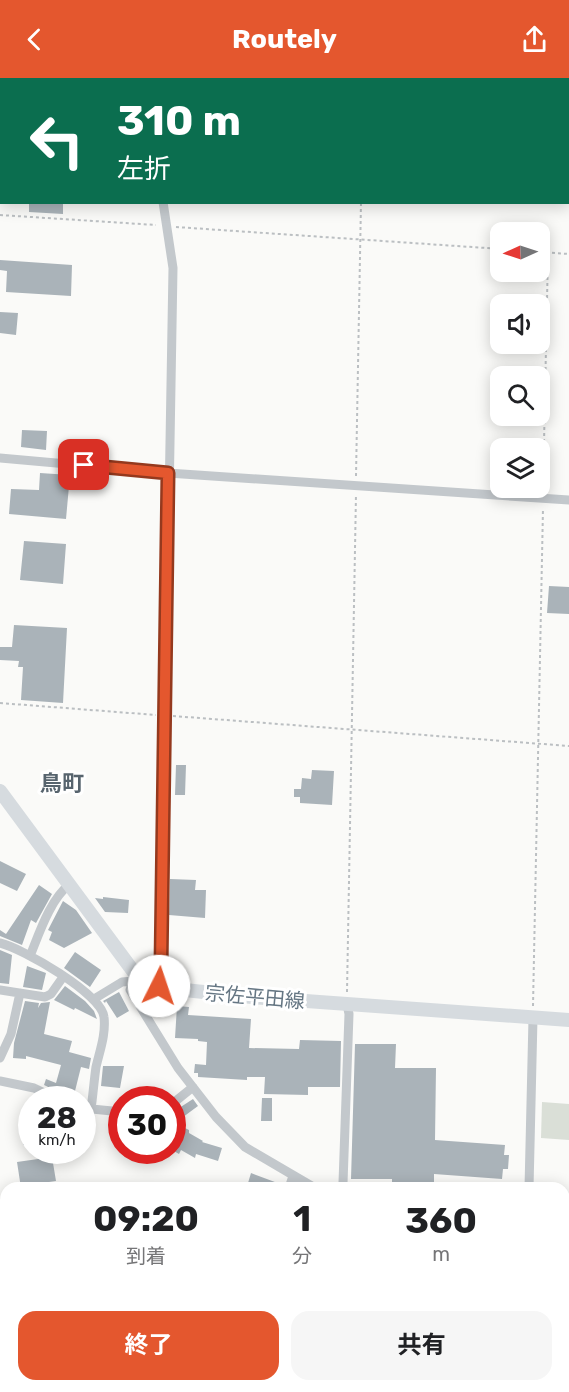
<!DOCTYPE html>
<html lang="ja">
<head>
<meta charset="utf-8">
<style>
  body { margin:0; font-family:Rubik,"Noto Sans JP",sans-serif; background:#f6f6f6; color:#202124; height:100vh; display:flex; flex-direction:column; font-size:22px; white-space:nowrap }
  * { box-sizing:border-box; margin:0 }
  p { font-size:20px; color:#757577 }
  .icon { flex:none; width:33px; height:33px; fill:none; stroke:currentColor; stroke-width:2; stroke-linecap:round; stroke-linejoin:round }
  .map { position:relative; flex:1; overflow:hidden }
  .details { position:absolute; left:0px; top:1104px; width:570px; height:210px; display:flex; flex-direction:column; background:#fff; border-radius:18px 18px 0 0; box-shadow:0 3px 15px #0003 }
  .details>* { flex:none }
  .hud { position:absolute; left:0px; top:0px; width:570px; height:126px; box-shadow:0 3px 15px #0003; background:#0b6e4f; color:#fff; overflow:hidden }
  .needle { width:39px; rotate:267deg }
  .fabs { position:absolute; left:490px; top:144px; display:grid; gap:12px }
  .fabs a { display:grid; place-items:center; width:60px; height:60px; border-radius:12px; background:#fff; box-shadow:0 3px 15px #0003; font-size:30px }
  .speed { position:absolute; left:18px; top:1008px; display:flex; gap:12px; font-size:30px; font-weight:700; text-align:center }
  .speed>* { display:grid; place-content:center; width:78px; height:78px; border-radius:50%; background:#fff; box-shadow:0 3px 15px #0003; line-height:1 }
  .speed small { font-size:15px; font-weight:400 }
  .speed .limit { border:9px solid #d22; background:#fff; color:#111 }
  .pin { position:absolute; display:grid; place-items:center; width:51px; height:51px; color:#fff; margin:-26px; border-radius:12px; box-shadow:0 3px 9px #0006 }
  .me { position:absolute; width:66px; margin:-33px; rotate:4deg; stroke-linejoin:round; filter:drop-shadow(0 0 4px #0008) }
  .turn { display:flex; align-items:center; gap:21px; height:126px; padding:0 18px; font-size:27px }
  .turn .icon { width:78px; height:78px; stroke-width:2.5 }
  .turn b { display:block; font-size:42px; line-height:51px }
  .eta { display:flex; justify-content:space-evenly; align-items:center; height:102px; text-align:center }
  .eta b { font-size:36px; font-weight:700; line-height:42px }
  .action { display:flex; gap:12px; margin-top:auto; padding:12px 18px }
  .action a { flex:1; height:69px; border-radius:18px; background:#e4572e; color:#fff; font-size:24px; font-weight:700; line-height:69px; text-align:center }
  .action a+a { background:#f6f6f6; color:#202124 }
  header { display:flex; justify-content:space-between; align-items:center; height:78px; padding:0 18px; background:#e4572e; color:#fff; font-size:27px; font-weight:700 }
  .map>svg:first-child { display:block }
  .green { fill:#dadfd7 }
  .building { fill:#aab3b9 }
  .lines { fill:none; stroke-linecap:round; stroke-linejoin:round }
  .path { stroke:#bbbfc2; stroke-width:2; stroke-dasharray:3 3; stroke-linecap:butt }
  .minor { stroke:#c3c8cc; stroke-width:9 }
  .tertiary { stroke:#c3c8cc; stroke-width:12 }
  .secondary { stroke:#d6dbdf; stroke-width:14 }
  .route-casing { stroke:#94391e; stroke-width:15 }
  .route { stroke:#e4572e; stroke-width:10 }
  .labels { text-anchor:middle; stroke-width:6; stroke-linejoin:round; paint-order:stroke }
  .street-label { font-size:20px; fill:#657683; stroke:#fff }
  .quarter-label { font-size:22px; font-weight:bold; fill:#57646e; stroke:#fff }
</style>
</head>
<body>
<header><svg class="icon" aria-label="back" viewBox="0 0 24 24"><path d="M15 5l-7 7 7 7"/></svg>Routely<svg class="icon" aria-label="share" viewBox="0 0 24 24"><path d="M12 15V3M7 8l5-5 5 5M5 13v7h14v-7"/></svg></header>
<div class="map">
<svg width="569" height="1314" viewBox="0 0 569 1314">
  <rect width="100%" height="100%" fill="#fafaf8"/>
  <path class="green" d="M 542,1024 L 569,1026 L 569,1062 L 541,1060 Z"/>
  <path class="building" d="M 29,124 L 63,126 L 63,136 L 29,134 Z
    M 0,182 L 72,187 L 71,218 L 6,214 L 7,193 L 0,192 Z
    M 0,234 L 18,235 L 16,257 L 0,255 Z
    M 22,352 L 47,353 L 46,372 L 21,369 Z
    M 40,395 L 70,397 L 66,441 L 9,436 L 11,411 L 39,412 Z
    M 24,463 L 66,466 L 63,506 L 20,502 Z
    M 549,508 L 569,509 L 569,536 L 547,535 Z
    M 14,547 L 67,550 L 63,625 L 21,622 L 23,589 L 18,589 L 19,583 L 0,582 L 0,569 L 12,569 Z
    M 176,687 L 186,687 L 185,717 L 175,717 Z
    M 312,692 L 334,693 L 332,727 L 300,725 L 300,719 L 294,719 L 294,711 L 301,711 L 302,700 L 311,701 Z
    M 0,783 L 26,796 L 17,813 L 0,805 Z
    M 170,801 L 196,802 L 195,812 L 206,812 L 205,840 L 169,837 Z
    M 39,807 L 52,816 L 36,845 L 31,842 L 22,867 L 0,858 L 0,852 L 6,856 Z
    M 103,819 L 129,822 L 128,835 L 105,834 L 95,820 L 103,821 Z
    M 63,823 L 76,832 L 92,855 L 64,870 L 49,862 L 52,854 L 48,852 Z
    M 0,872 L 12,877 L 9,906 L 0,905 Z
    M 75,874 L 101,892 L 90,909 L 64,890 Z
    M 27,888 L 46,895 L 42,912 L 23,909 Z
    M 65,908 L 85,923 L 94,933 L 97,941 L 75,930 L 74,932 L 54,922 Z
    M 119,914 L 129,933 L 117,940 L 106,923 L 105,925 L 103,923 Z
    M 25,923 L 39,925 L 38,930 L 41,925 L 50,924 L 44,956 L 72,963 L 69,974 L 91,980 L 89,991 L 81,989 L 73,1021 L 44,1007 L 46,1001 L 56,1005 L 61,987 L 26,978 L 26,981 L 13,980 L 14,965 Z
    M 177,928 L 189,929 L 188,937 L 251,941 L 249,970 L 299,971 L 300,962 L 341,963 L 340,1009 L 308,1009 L 308,1017 L 264,1016 L 265,999 L 247,999 L 247,1002 L 198,999 L 198,995 L 194,995 L 195,986 L 206,987 L 207,964 L 198,963 L 198,961 L 175,960 Z
    M 355,966 L 396,966 L 395,990 L 436,990 L 435,1062 L 505,1067 L 504,1077 L 509,1077 L 508,1091 L 503,1091 L 502,1101 L 434,1096 L 434,1110 L 392,1110 L 392,1101 L 351,1101 Z
    M 103,988 L 124,988 L 120,1010 L 101,1008 Z
    M 262,1020 L 272,1020 L 272,1043 L 261,1043 Z
    M 193,1021 L 198,1028 L 179,1042 L 173,1034 Z
    M 26,1032 L 32,1032 L 32,1067 L 23,1067 Z
    M 183,1049 L 189,1052 L 189,1055 L 203,1063 L 202,1064 L 222,1070 L 218,1083 L 196,1076 L 195,1080 L 181,1072 L 179,1076 L 172,1072 L 172,1055 Z
    M 52,1079 L 56,1103 L 35,1106 L 35,1110 L 21,1110 L 17,1084 Z
    M 251,1095 L 283,1107 L 282,1110 L 261,1110 L 248,1105 Z"/>
  <g class="lines">
    <path class="path" d="M 363,2 L 363,0
      M 0,137 L 156,147
      M 176,149 L 501,171
      M 540,174 L 569,176
      M 356,398 L 361,124
      M 543,412 L 548,175
      M 0,625 L 156,637
      M 173,638 L 569,668
      M 347,914 L 356,416
      M 533,928 L 543,430
      M 0,1163 L 6,1163"/>
    <path class="minor" d="M 170,2 L 170,0
      M 0,380 L 168,395 L 569,422
      M 0,865 C 22,870 102,916 104,939 C 106,956 100,972 96,989 C 94,1003 93,1017 91,1031
      M 30,878 C 39,856 50,821 70,806
      M 136,897 L 130,912 L 178,990 L 216,1039 L 245,1069 L 315,1110
      M 159,908 L 161,888 L 173,190 L 163,124
      M 0,912 L 45,919 L 51,916 L 63,899
      M 94,921 L 122,904 L 133,903
      M 0,980 L 11,956 L 20,915
      M 0,1003 L 34,1010 L 59,1022
      M 172,1026 L 193,1009
      M 82,1030 L 122,1034
      M 343,1105 L 349,936 L 347,926
      M 289,1110 L 293,1098
      M 529,1110 L 533,940
      M 564,1169 L 569,1167
      M 564,1297 L 569,1299
      M 460,1314 L 461,1308"/>
    <path class="tertiary" d="M 555,0 L 556,2
      M 568,54 L 569,56"/>
    <path class="secondary" d="M 0,713 L 136,897 L 147,905 L 165,910 L 252,919 L 569,942"/>
  </g>
  <g class="lines">
    <defs>
      <path id="route" d="M 84,387 L 168,395 L 161,888 L 159,908"/>
    </defs>
    <use href="#route" class="route-casing"/>
    <use href="#route" class="route"/>
  </g>
  <g class="labels">
    <g class="street-label">
      <text transform="translate(255 919) rotate(5)" y="7">宗佐平田線</text>
    </g>
    <g class="quarter-label">
      <text x="62" y="713">鳥町</text>
    </g>
  </g>
</svg>
<div class="fabs">
<a><svg class="needle" viewBox="-14 -14 28 28"><path d="M0-13l5 13h-10z" fill="#e53935"/><path d="M0 13l5-13h-10z" fill="#757577"/></svg></a>
<a><svg class="icon" aria-label="sound" viewBox="0 0 24 24"><path d="M4 9h4l5-4v14l-5-4H4zM17 9q2 3 0 6"/></svg></a>
<a><svg class="icon" aria-label="search" viewBox="0 0 24 24"><circle cx="10" cy="10" r="6"/><path d="M15 15l6 6"/></svg></a>
<a><svg class="icon" aria-label="layers" viewBox="0 0 24 24"><path d="M12 4l9 5-9 5-9-5zM3 14l9 5 9-5"/></svg></a>
</div>
<div class="speed"><div>28<small>km/h</small></div><div class="limit">30</div></div>
<div class="pin" style="left:84px;top:387px;background:#d93025"><svg class="icon" aria-label="arrive" viewBox="0 0 24 24"><path d="M6 21V4h12l-3 4 3 4H6"/></svg></div>
<svg class="me" style="left:159px;top:908px" viewBox="-20 -20 40 40"><circle r="19" fill="#fff"/><path d="M0-13L10 11 0 6-10 11z" fill="#e4572e"/></svg>
<div class="hud">
<div class="turn"><svg class="icon" aria-label="left" viewBox="0 0 24 24"><path d="M17 20v-9H6M10 6l-5 5 5 5"/></svg><div><b>310 m</b>左折</div></div>
</div>
<section class="details">
<div class="eta">
<div><b>09:20</b><p>到着</p></div>
<div><b>1</b><p>分</p></div>
<div><b>360</b><p>m</p></div>
</div>
<div class="action"><a>終了</a><a>共有</a></div>
</section>
</div>
</body>
</html>
